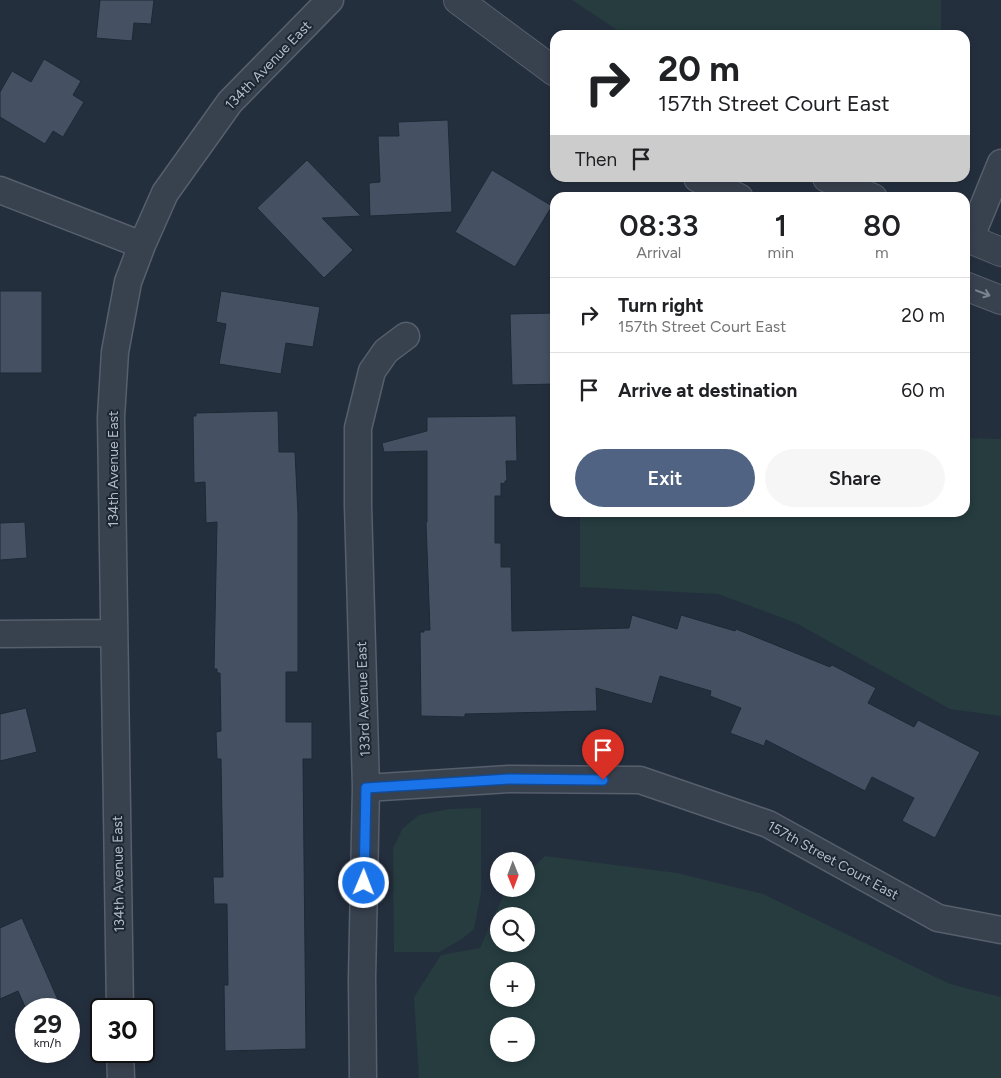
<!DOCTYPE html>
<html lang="en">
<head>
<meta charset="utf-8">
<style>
  body { margin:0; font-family:Figtree,sans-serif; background:#f6f6f6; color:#202124; height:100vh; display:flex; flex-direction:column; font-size:19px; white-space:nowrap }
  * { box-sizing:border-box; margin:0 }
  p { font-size:16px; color:#757577 }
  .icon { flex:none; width:28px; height:28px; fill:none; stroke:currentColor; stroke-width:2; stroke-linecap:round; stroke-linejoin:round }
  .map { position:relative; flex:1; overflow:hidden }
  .drawer { position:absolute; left:550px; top:192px; width:420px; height:325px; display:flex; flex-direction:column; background:#fff; border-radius:15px; box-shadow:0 2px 8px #0003 }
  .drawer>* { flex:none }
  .guide { position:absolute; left:550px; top:30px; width:420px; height:152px; border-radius:15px; box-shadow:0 2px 8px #0003; background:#fff; color:#202124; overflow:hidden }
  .needle { width:32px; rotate:179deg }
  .fabs { position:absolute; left:490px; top:852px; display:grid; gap:10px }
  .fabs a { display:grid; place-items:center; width:45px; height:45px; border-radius:50%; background:#fff; box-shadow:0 2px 8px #0003; font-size:25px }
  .speed { position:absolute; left:15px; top:998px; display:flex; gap:10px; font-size:25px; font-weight:700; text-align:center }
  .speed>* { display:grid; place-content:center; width:65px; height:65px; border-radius:50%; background:#fff; box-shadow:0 2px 8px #0003; line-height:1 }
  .speed small { font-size:12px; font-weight:400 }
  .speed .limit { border:2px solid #111; border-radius:8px; background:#fff; color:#111 }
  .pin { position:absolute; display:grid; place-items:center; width:42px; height:42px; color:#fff; margin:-51px -21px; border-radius:50% 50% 50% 0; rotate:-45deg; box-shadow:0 0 5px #0007 }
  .pin .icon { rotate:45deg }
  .me { position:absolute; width:55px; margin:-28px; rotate:1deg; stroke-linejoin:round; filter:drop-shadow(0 0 4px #0008) }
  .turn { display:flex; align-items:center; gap:18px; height:105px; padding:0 25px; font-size:22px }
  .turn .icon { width:65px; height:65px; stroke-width:2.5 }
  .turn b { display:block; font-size:35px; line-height:42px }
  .then { display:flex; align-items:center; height:48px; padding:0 25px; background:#0003; gap:10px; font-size:19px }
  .eta { display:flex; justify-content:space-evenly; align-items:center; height:85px; text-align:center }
  .eta b { font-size:30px; font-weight:600; line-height:35px }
  .button { display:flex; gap:10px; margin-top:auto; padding:10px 25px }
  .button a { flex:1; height:58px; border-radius:30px; background:#506383; color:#fff; font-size:20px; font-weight:600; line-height:58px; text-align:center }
  .button a+a { background:#f6f6f6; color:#202124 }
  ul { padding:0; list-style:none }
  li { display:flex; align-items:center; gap:15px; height:75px; padding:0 25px; border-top:1px solid #e0e0e0 }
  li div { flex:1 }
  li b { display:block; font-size:19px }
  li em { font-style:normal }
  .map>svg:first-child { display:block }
  .green { fill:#263c3f; fill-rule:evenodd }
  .building { fill:#455162; stroke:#1f2835 }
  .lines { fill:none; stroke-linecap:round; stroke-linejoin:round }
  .minor-casing { stroke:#565f6c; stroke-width:29 }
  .tertiary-casing { stroke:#565f6c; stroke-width:30 }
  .minor { stroke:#38414e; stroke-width:26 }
  .tertiary { stroke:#38414e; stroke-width:28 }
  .oneway { stroke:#7c8592 }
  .route-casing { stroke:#114b97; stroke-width:12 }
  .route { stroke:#1a73e8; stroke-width:9 }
  .labels { text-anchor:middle; stroke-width:4; stroke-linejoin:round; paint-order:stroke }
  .street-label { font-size:14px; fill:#b4bcc9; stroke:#1d2633 }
</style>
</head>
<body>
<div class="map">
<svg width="1001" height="1078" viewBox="0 0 1001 1078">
  <rect width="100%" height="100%" fill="#242f3e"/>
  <path class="green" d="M 572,0 L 941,0 L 941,35 L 625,35 Z
    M 965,438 L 1001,439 L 1001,716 L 950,709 L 796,623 L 718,594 L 580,587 L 580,513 L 965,512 Z
    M 481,808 L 481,893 L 474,929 L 462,939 L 439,952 L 394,952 L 393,848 L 403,828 L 419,815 L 449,809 Z
    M 545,856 L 677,873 L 763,894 L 950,984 L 1001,997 L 1001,1078 L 419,1078 L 414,997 L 441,955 L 480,948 L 504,894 L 510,889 L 526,889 L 526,874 ZM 526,916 L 526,944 L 499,944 L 499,916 ZM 526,971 L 526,999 L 499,999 L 499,971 ZM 499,1026 L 526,1026 L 526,1054 L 499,1054 Z"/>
  <path class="building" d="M 100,0 L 154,0 L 151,24 L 134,23 L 132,41 L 96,38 Z
    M 44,59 L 81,81 L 73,95 L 84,102 L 63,137 L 53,131 L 45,144 L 0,117 L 0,92 L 12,71 L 31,82 Z
    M 448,120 L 452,212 L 370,216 L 369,183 L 380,182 L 378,136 L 399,136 L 398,122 Z
    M 307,160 L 361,216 L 322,218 L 353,250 L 324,278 L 257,208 Z
    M 492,170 L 552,206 L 515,267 L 455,232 Z
    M 0,291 L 42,291 L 42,373 L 0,373 Z
    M 221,291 L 320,307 L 313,347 L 286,343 L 281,374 L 219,364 L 226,324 L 216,322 Z
    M 555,313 L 555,384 L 512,385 L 510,314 Z
    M 278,411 L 279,452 L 295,452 L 298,514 L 298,672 L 286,672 L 286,722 L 312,722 L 312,759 L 303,759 L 306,1049 L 225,1051 L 224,985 L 228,985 L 227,904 L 214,904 L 213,877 L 223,877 L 221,759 L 217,759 L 216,732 L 221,731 L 220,673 L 217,673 L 217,669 L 214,669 L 217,522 L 206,523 L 205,482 L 194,483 L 193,416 L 196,416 L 196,413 Z
    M 516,416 L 517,461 L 506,461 L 507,481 L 505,481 L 505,484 L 501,483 L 501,496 L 495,496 L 495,543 L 501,543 L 501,567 L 511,567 L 512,631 L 629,628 L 632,615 L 677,629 L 681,615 L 735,631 L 736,629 L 830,667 L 832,665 L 876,688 L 868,703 L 914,727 L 918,720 L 980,752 L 935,838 L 902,821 L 914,798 L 872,777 L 865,791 L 766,740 L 764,746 L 730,733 L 741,708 L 710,696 L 711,691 L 660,676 L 652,704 L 596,688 L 597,711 L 465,714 L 465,717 L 421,716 L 420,632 L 424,632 L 424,630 L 430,630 L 426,522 L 427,522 L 427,451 L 384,452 L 382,443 L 427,431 L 427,417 Z
    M 25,522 L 27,558 L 0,560 L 0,523 Z
    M 26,708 L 37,752 L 0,761 L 0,714 Z
    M 22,918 L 62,1009 L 26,1009 L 18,991 L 0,999 L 0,928 Z"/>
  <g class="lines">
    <defs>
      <path id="minor" d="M 0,190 L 142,245
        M 970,239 L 1001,163
        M 0,634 L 114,633
        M 366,788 L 509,779 L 640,780 L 768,824 L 938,918 L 1001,930
        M 120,1009 L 111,417 L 115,352 L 128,282 L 142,245 L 165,193 L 230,102 L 330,0
        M 120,1051 L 121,1078
        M 363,1078 L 362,978 L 366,788 L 358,505 L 358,428 L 372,371 L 386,351 L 406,336"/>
      <path id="tertiary" d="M 458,0 L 555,72
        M 698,178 L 739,198
        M 827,178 L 873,198
        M 965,237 L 1001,252
        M 965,286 L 1001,300"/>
    </defs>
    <use href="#minor" class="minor-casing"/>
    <use href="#tertiary" class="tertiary-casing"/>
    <use href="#minor" class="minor"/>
    <use href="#tertiary" class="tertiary"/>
  </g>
  <defs><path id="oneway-shaft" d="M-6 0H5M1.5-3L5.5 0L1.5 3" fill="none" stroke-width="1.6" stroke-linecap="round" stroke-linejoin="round" transform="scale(1.25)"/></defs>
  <use class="oneway" href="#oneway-shaft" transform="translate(983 293) rotate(21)"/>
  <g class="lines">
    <defs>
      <path id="route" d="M 364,883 L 366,788 L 509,779 L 603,780"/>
    </defs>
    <use href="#route" class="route-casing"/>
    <use href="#route" class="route"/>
  </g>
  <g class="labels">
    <g class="street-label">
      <text transform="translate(268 65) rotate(-46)" y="5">134th Avenue East</text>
      <text transform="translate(113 469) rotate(-90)" y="5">134th Avenue East</text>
      <text transform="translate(363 699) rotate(-92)" y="5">133rd Avenue East</text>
      <text transform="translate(833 860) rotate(29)" y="5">157th Street Court East</text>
      <text transform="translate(118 874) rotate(-91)" y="5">134th Avenue East</text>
    </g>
  </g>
</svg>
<div class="fabs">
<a><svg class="needle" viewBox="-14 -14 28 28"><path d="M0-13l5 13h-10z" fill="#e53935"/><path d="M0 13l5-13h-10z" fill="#757577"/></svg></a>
<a><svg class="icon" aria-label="search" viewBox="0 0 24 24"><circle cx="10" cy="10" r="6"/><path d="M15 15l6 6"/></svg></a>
<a>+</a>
<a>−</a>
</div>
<div class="speed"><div>29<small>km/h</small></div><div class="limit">30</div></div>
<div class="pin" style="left:603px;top:780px;background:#d93025"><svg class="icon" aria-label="arrive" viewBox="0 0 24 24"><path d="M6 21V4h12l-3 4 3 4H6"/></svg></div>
<svg class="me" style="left:364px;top:883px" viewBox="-20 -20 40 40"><circle r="17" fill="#1a73e8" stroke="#fff" stroke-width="3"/><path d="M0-11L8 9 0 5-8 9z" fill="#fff"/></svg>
<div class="guide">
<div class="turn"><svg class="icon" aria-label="right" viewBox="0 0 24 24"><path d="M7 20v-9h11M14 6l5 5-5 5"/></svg><div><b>20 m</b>157th Street Court East</div></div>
<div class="then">Then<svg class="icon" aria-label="arrive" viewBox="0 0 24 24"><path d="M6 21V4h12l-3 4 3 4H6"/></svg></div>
</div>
<section class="drawer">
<div class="eta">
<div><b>08:33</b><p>Arrival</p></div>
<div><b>1</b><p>min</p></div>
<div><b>80</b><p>m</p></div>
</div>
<ul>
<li><svg class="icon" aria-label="right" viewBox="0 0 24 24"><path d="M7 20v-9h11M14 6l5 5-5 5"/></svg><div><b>Turn right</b><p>157th Street Court East</p></div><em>20 m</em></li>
<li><svg class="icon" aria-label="arrive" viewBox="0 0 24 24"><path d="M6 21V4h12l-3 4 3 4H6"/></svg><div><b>Arrive at destination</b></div><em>60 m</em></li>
</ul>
<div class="button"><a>Exit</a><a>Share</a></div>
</section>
</div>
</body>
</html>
